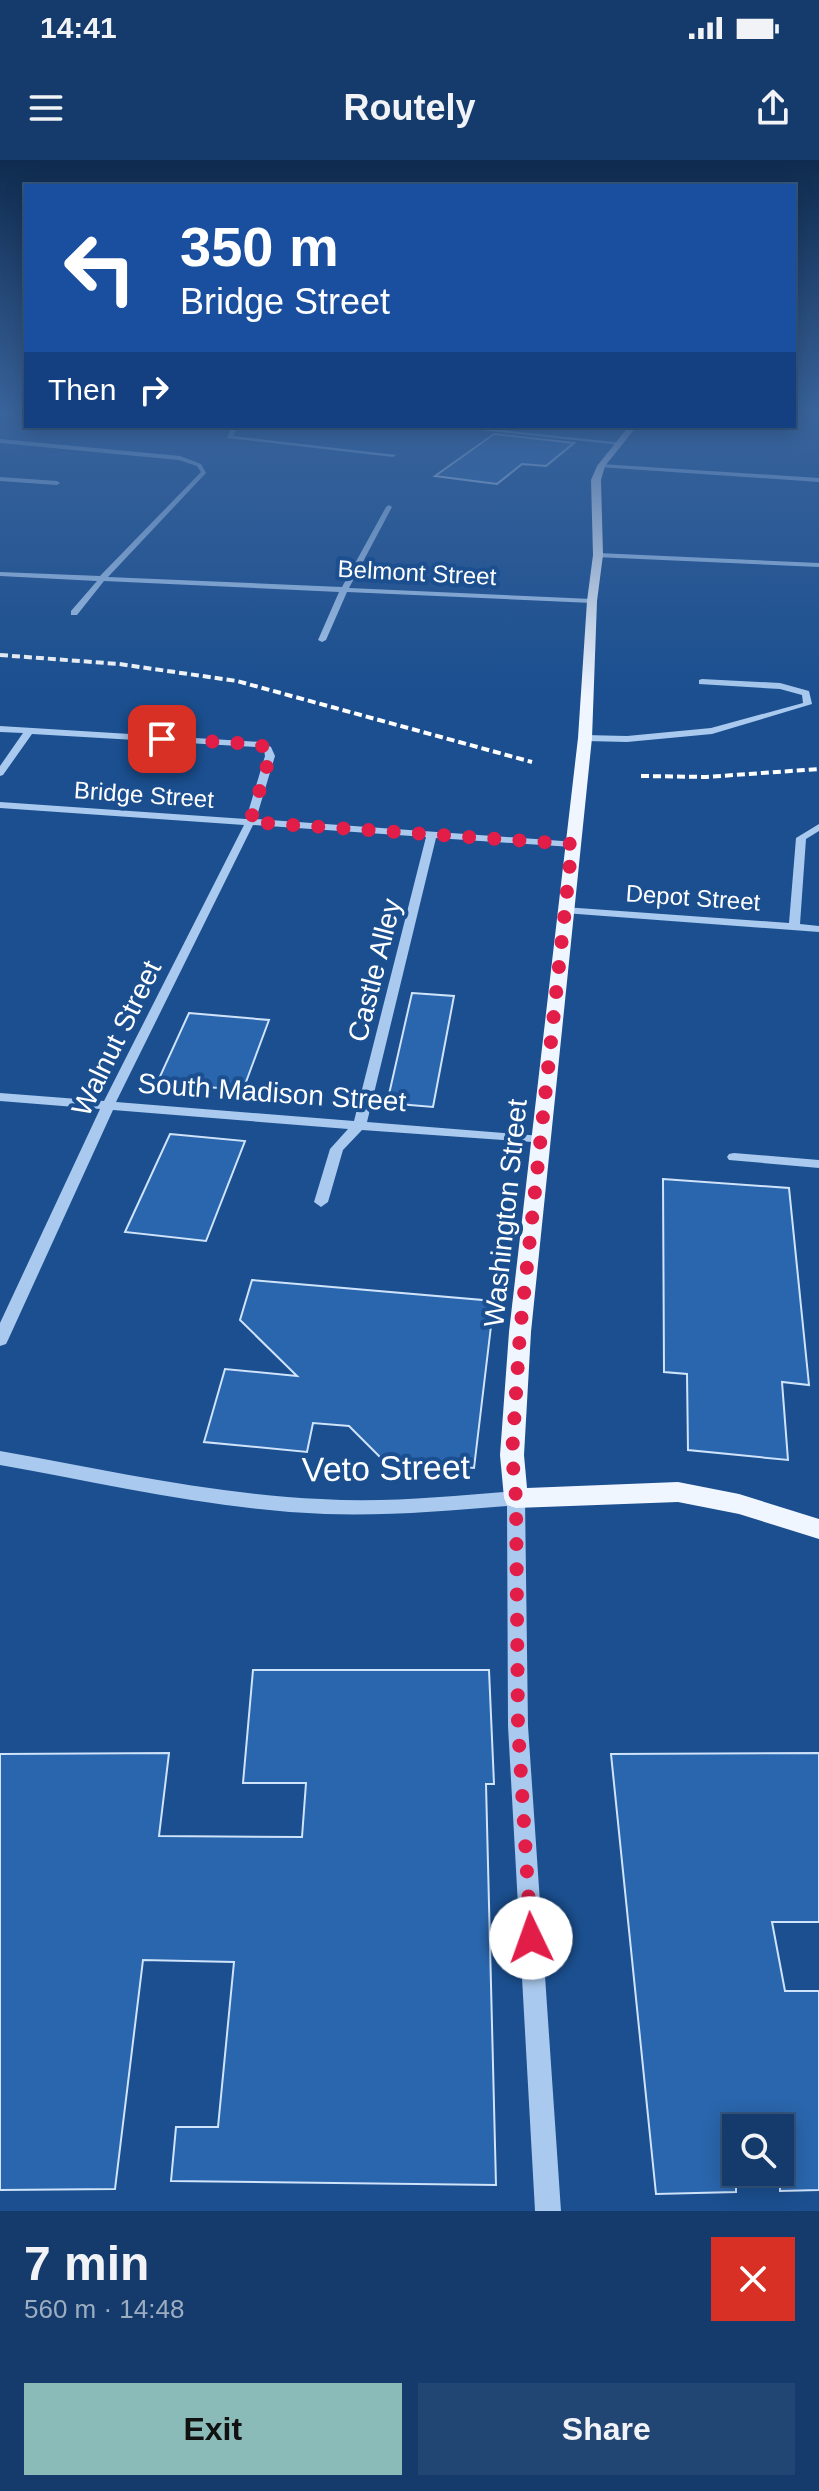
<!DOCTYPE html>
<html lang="en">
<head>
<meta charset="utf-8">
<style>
  body { margin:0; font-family:Helvetica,sans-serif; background:#214673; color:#f1f3f6; height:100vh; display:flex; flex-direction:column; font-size:30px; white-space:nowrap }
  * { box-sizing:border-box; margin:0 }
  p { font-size:26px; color:#9dadc1 }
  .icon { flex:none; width:44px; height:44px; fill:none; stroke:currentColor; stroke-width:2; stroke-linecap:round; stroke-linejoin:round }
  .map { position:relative; height:2051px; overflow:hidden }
  .panel { display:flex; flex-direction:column; background:#143b6b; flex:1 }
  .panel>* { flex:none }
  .guide { position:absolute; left:24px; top:24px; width:772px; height:244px; border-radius:0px; box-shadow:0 4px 20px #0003,0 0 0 2px #33557e; background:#1a4fa0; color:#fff; overflow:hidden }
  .buttons { position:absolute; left:722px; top:1954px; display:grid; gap:16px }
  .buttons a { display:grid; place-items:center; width:72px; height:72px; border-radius:0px; background:#143b6b; box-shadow:0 4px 20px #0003,0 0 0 2px #33557e; font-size:40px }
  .pin { position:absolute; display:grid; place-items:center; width:68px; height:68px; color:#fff; margin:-34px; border-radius:16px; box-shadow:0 4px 12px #0006 }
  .me { position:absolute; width:88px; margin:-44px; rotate:357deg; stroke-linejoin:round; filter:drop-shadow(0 0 6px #0008) }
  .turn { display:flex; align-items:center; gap:28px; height:168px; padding:0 24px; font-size:36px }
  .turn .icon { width:104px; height:104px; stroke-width:2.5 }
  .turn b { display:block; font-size:56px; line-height:68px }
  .then { display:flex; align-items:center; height:76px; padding:0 24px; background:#0003; gap:16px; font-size:30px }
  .round { display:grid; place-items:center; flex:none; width:84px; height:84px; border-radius:0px; background:#214673 }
  .summary { display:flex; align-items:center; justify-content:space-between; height:136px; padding:0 24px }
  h1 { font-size:48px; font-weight:600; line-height:60px }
  .button { display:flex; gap:16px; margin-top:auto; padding:16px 24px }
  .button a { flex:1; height:92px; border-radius:0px; background:#8bbbb9; color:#111; font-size:32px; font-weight:600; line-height:92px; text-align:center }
  .button a+a { background:#214673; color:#f1f3f6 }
  .status { display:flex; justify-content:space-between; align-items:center; height:56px; padding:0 40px; background:#143b6b; direction:ltr }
  .status svg { height:22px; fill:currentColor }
  header { display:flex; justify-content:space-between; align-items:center; height:104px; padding:0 24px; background:#143b6b; font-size:36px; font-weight:600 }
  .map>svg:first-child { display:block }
  .building { fill:#2a66ad; stroke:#cfe3fa; stroke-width:2 }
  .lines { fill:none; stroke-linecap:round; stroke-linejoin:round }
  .minor { fill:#a9c9ee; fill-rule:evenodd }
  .major { fill:#f0f6ff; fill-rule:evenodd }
  .rail { stroke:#fff; stroke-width:4; stroke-dasharray:8 4; stroke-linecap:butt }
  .route { stroke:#e11d48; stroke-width:14; stroke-dasharray:0 25.2 }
  .labels { text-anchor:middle; stroke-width:8; stroke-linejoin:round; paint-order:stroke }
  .far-street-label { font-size:24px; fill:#fff; stroke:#1b4f8f }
  .street-label { font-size:28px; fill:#fff; stroke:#1b4f8f }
  .near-street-label { font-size:34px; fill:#fff; stroke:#1b4f8f }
</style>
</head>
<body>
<div class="status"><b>14:41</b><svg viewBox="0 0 49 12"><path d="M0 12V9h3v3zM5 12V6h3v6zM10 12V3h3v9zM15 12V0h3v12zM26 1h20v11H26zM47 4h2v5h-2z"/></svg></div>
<header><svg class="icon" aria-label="menu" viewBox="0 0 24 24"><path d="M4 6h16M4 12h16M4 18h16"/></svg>Routely<svg class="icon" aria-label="share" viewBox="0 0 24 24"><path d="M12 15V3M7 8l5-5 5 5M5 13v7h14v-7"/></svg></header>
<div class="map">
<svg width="819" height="2051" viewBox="0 0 819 2051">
  <rect width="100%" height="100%" fill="#1b4f8f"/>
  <path class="building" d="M 494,274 L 574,283 L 546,306 L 522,304 L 497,324 L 435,316 Z
    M 412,833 L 454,836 L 433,947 L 387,943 Z
    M 189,853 L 269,860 L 243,930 L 157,923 Z
    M 170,974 L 245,981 L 206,1081 L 125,1072 Z
    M 663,1019 L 789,1028 L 809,1225 L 782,1222 L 788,1300 L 688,1290 L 687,1214 L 664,1212 Z
    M 252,1120 L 494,1141 L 474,1308 L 383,1300 L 349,1266 L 313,1263 L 307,1292 L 204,1282 L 225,1209 L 297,1216 L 240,1160 Z
    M 253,1510 L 489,1510 L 494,1624 L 486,1624 L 496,2025 L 171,2021 L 176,1967 L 218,1967 L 234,1802 L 143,1800 L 115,2029 L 0,2030 L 0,1594 L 169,1593 L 159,1676 L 302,1677 L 306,1623 L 243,1623 Z
    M 819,1593 L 819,1762 L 772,1762 L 785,1831 L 819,1831 L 819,2030 L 780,2031 L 780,1968 L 736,1968 L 736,2032 L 656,2034 L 611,1594 Z"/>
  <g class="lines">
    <path class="minor" d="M 232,266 L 238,266 L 233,276 L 396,295 L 393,297 L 227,278 Z
      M 444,266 L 465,266 L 623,283 L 620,285 Z
      M 0,279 L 180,296 L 201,304 L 206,313 L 108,417 L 342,427 L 386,347 L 389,345 L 392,347 L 349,428 L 592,439 L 596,441 L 592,443 L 347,432 L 326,480 L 322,482 L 318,480 L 339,432 L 104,421 L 77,455 L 71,455 L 71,451 L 97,421 L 0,416 L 0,412 L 100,416 L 201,312 L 197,306 L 179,300 L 0,283 Z
      M 601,304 L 819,318 L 819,322 L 599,307 Z
      M 0,317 L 57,321 L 60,323 L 57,325 L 0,321 Z
      M 598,393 L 819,403 L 819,407 L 595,397 Z
      M 702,519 L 780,523 L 809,531 L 812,544 L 712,574 L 627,582 L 585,581 L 580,578 L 585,575 L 627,576 L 711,568 L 803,543 L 802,535 L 780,529 L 699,524 L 699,520 Z
      M 0,566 L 261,582 L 271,587 L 275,596 L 256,659 L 576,682 L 577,684 L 572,687 L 436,678 L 367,962 L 541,976 L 548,980 L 546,983 L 362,970 L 343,990 L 328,1042 L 321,1047 L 314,1042 L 330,989 L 348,969 L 113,950 L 8,1180 L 6,1184 L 0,1186 L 0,1163 L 100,949 L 0,941 L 0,933 L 104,941 L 244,665 L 0,648 L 0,642 L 246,659 L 265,596 L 264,590 L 256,587 L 32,574 L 3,615 L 0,616 L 0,606 L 23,573 L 0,572 ZM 253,665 L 426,677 L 354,961 L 116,942 Z
      M 819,664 L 819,671 L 806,679 L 800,764 L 819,766 L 819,772 L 564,753 L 558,750 L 564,747 L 789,763 L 796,678 Z
      M 734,993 L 819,1000 L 819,1008 L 729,1000 L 727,997 L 729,994 Z
      M 0,1291 C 106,1310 213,1334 321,1339 C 386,1343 451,1336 516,1331 L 522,1333 L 525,1338 L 528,1566 L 561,2051 L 535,2051 L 508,1566 L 507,1346 C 447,1351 386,1356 325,1354 C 216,1350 107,1324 0,1305 Z"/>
    <path class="major" d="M 629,266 L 637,266 L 605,306 L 601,320 L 603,395 L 597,441 L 592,578 L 531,1172 L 524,1295 L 527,1328 L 678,1322 L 739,1334 L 819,1359 L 819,1379 L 739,1354 L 678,1342 L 516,1348 L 507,1345 L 504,1338 L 500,1295 L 509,1172 L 578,578 L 587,441 L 593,395 L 591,320 L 597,306 Z"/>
    <path class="rail" d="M 0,495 L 119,504 L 237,521 L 532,602
      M 641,616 L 706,617 L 819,609"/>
  </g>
  <linearGradient id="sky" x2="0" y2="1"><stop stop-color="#0f2b4f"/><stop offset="0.47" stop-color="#39639b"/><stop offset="1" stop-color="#39639b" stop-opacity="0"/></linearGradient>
  <rect width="819" height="537" fill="url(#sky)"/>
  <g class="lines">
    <path class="route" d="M 162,579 L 258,584 L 268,589 L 270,596 L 250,662 L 572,684 L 520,1172 L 512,1295 L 516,1338 L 518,1566 L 531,1778"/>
  </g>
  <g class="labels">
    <g class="far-street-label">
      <text transform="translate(417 413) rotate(3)" y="8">Belmont Street</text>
      <text transform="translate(144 635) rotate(4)" y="8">Bridge Street</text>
      <text transform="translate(693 738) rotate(4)" y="8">Depot Street</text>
    </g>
    <g class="street-label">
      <text transform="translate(374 810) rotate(-76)" y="10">Castle Alley</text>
      <text transform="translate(116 878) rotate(-64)" y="10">Walnut Street</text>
      <text transform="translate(272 932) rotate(4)" y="10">South Madison Street</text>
      <text transform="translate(505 1053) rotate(-84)" y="10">Washington Street</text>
    </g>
    <g class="near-street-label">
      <text transform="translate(386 1308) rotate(-1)" y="12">Veto Street</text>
    </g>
  </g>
</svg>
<div class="buttons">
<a><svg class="icon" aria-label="search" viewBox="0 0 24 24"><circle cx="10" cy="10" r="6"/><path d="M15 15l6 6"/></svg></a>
</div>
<div class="pin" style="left:162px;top:579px;background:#d93025"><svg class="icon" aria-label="arrive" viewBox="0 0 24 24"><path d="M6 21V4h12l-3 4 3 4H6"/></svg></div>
<svg class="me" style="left:531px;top:1778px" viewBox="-20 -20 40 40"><circle r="19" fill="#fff"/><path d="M0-13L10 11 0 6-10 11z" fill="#e11d48"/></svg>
<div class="guide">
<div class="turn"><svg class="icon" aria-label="left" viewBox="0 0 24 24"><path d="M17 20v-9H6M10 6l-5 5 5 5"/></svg><div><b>350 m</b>Bridge Street</div></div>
<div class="then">Then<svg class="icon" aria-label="right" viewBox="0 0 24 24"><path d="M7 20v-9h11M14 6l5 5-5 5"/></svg></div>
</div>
</div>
<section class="panel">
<div class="summary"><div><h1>7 min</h1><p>560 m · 14:48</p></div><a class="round" style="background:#d93025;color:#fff"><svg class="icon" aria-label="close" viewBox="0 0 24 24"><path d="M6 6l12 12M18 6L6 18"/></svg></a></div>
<div class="button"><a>Exit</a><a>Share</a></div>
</section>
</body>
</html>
